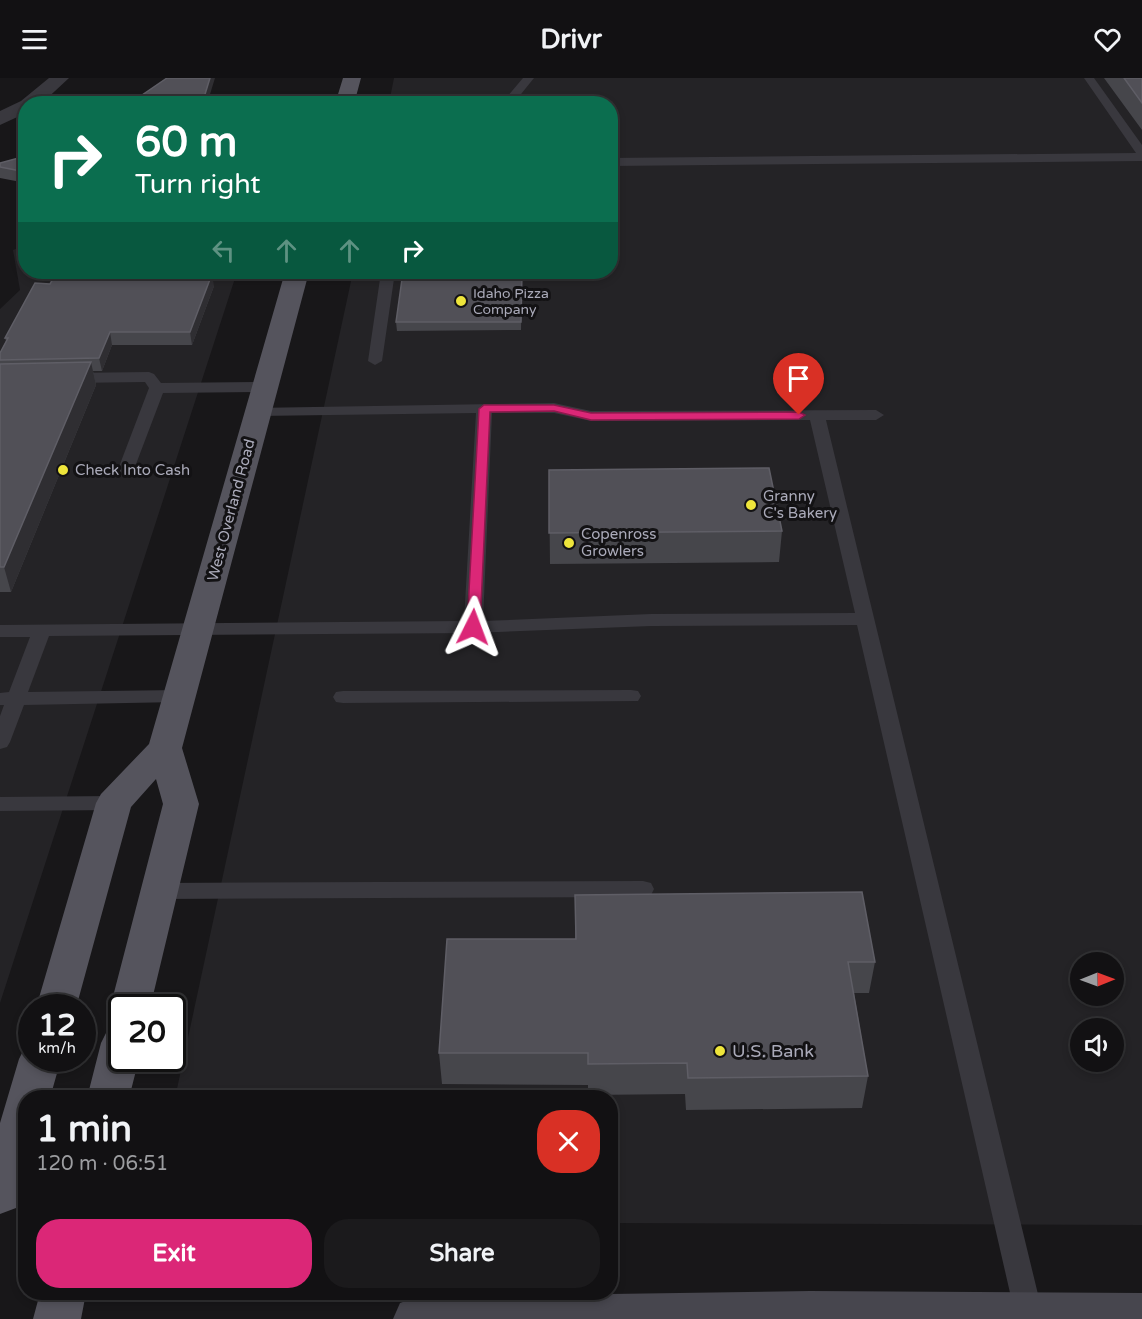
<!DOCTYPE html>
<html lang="en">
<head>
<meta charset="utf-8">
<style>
  body { margin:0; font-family:"Varela Round",sans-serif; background:#1b1a1c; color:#f1f3f6; height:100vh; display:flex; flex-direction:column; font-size:22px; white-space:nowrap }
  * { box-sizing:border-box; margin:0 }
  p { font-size:20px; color:#9c9da0 }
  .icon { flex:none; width:33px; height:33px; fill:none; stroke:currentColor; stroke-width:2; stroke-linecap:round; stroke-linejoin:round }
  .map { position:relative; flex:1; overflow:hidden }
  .drawer { position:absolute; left:18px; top:1012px; width:600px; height:210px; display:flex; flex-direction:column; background:#121113; border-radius:24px; box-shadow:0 3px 9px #0003,0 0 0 2px #313133 }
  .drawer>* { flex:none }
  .hud { position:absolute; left:18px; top:18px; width:600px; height:183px; border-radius:24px; box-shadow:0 3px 9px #0003,0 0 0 2px #313133; background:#0b6e4f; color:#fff; overflow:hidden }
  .needle { width:39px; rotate:89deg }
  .fabs { position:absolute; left:1070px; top:874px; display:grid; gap:12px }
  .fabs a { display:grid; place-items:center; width:54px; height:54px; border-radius:50%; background:#121113; box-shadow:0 3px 9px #0003,0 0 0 2px #313133; font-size:30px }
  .speed { position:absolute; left:18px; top:916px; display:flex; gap:12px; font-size:30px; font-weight:700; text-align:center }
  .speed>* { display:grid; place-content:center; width:78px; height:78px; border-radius:50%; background:#121113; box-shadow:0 3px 9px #0003,0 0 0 2px #313133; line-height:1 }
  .speed small { font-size:15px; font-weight:400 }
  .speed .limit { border:3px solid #111; border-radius:9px; background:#fff; color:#111 }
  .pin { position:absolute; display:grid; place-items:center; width:51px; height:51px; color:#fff; margin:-62px -26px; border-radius:50% 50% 50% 0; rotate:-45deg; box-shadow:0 0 6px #0007 }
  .pin .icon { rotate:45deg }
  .me { position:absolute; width:66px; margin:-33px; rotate:3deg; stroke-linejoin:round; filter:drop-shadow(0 0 4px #0008) }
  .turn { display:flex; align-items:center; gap:21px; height:126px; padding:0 18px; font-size:27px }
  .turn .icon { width:78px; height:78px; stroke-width:2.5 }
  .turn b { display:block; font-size:42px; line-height:51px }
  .lanes { display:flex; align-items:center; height:57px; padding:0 18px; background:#0003; justify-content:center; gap:30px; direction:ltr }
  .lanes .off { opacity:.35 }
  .round { display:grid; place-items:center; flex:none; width:63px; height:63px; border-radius:24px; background:#1b1a1c }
  .headline { display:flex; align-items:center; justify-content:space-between; height:102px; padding:0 18px }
  h1 { font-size:36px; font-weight:700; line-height:45px }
  .primary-button { display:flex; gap:12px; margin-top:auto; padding:12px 18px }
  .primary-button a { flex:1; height:69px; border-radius:24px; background:#db2777; color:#fff; font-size:24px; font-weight:700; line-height:69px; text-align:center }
  .primary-button a+a { background:#1b1a1c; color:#f1f3f6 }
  header { display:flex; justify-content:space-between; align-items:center; height:78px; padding:0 18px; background:#121113; font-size:27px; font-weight:700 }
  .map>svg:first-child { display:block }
  .built { fill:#242326; fill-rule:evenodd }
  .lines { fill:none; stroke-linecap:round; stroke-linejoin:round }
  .lane { fill:#39383e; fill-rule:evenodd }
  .street { fill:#39383e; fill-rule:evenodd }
  .secondary { fill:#47464e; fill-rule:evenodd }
  .primary { fill:#55545d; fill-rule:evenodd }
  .wall { fill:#46464b }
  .shaded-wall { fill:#2f2e32 }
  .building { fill:#515057; stroke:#5f5e66; stroke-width:1.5 }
  .route { fill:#db2777; stroke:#8e194d; stroke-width:1.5 }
  .poi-dot { fill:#eee53b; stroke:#131214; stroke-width:2 }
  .labels { text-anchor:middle; stroke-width:6; stroke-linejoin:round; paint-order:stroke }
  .far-poi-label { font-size:14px; fill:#aaaab9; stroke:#131214; text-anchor:start }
  .poi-label { font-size:15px; fill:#aaaab9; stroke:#131214; text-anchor:start }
  .street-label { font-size:15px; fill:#aaaab9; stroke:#131214 }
  .near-poi-label { font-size:18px; fill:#aaaab9; stroke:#131214; text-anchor:start }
</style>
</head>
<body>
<header><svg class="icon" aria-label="menu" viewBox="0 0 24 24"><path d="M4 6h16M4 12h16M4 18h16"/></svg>Drivr<svg class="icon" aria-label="heart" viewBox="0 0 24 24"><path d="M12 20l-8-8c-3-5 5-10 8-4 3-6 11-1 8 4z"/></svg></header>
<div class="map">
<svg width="1142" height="1241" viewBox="0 0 1142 1241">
  <rect width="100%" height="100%" fill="#181719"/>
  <path class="built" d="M 394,0 L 1142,0 L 1142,1147 L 611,1145 L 610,1020 L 175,1020 L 353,194 L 610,194 L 610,26 L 389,25 ZM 1080,885 L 1113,885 L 1113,918 L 1080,918 ZM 1080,951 L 1113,951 L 1113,984 L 1080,984 Z
    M 25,167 L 26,194 L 237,194 L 0,925 L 0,231 L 20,212 L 13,172 Z"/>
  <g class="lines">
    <path class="lane" d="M 523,0 L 534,0 L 513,26 L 501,26 Z
      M 1084,0 L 1094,0 L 1142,67 L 1142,83 L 610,88 L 610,80 L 1136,75 Z
      M 381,194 L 395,194 L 382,283 L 375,287 L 368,283 Z
      M 149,294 L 154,296 L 161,305 L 265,304 L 273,309 L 265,314 L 163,315 L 133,394 L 125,399 L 119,397 L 117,394 L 149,310 L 145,304 L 70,305 L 62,300 L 70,295 Z
      M 554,325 L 591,333 L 876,332 L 884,337 L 876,342 L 826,342 L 1044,1241 L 1016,1241 L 857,547 L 651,548 L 473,555 L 49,558 L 28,614 L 179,612 L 186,613 L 189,618 L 186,623 L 179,624 L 24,627 L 10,664 L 7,669 L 0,671 L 0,638 L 4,627 L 0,627 L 0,615 L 9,614 L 30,559 L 0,559 L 0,547 L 464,543 L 476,335 L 258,338 L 250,333 L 253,330 ZM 492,335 L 554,335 L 591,343 L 810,342 L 855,535 L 651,536 L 483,543 Z
      M 631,612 L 638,613 L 641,618 L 638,623 L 343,625 L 336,624 L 333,619 L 336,614 L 343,613 Z
      M 114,718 L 121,720 L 124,725 L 121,730 L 114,732 L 0,733 L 0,719 Z
      M 643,803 L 651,805 L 654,811 L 651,817 L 643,819 L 158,821 L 150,819 L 147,813 L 150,807 L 158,805 Z"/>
    <path class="street" d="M 49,0 L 69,0 L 41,26 L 26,26 L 26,35 L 0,47 L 0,33 L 21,23 Z"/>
    <path class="secondary" d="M 810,1213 L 1142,1215 L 1142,1241 L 393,1241 L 400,1225 L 417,1219 Z"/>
    <path class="primary" d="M 343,0 L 361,0 L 354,26 L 335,26 Z
      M 285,194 L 309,194 L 182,670 L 199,726 L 150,930 L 122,930 L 122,943 L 116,941 L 110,930 L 163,726 L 156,701 L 131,729 L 76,930 L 36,930 L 96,725 L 101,716 L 149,666 Z
      M 122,948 L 122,981 L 139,981 L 129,1020 L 87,1020 L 101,965 L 107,953 Z
      M 32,967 L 32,981 L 61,981 L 50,1020 L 26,1020 L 26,1105 L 16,1130 L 0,1136 L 0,1045 L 19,981 L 25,969 Z
      M 40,1215 L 86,1215 L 81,1241 L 33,1241 Z"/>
  </g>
  <path class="wall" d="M 1104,0 L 1142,0 L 1142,52 Z
    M 26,78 L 26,105 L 0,100 L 0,85 Z
    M 522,194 L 521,252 L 397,253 L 396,244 Z
    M 161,196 L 214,208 L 192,267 L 112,267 L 102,293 L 93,293 L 96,307 L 11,514 L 0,514 L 0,275 L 6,263 L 5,260 L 50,206 Z
    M 549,392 L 782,453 L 779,484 L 550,486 Z
    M 575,817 L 875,884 L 869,915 L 854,915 L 868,998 L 862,1030 L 686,1032 L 685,1016 L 588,1017 L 588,1007 L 442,1006 L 439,975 L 575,861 Z"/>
  <path class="shaded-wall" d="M 210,0 L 215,0 L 207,26 L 202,26 Z
    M 154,194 L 162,194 L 155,208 L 153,196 Z
    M 212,196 L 214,208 L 192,267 L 190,254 Z
    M 110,254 L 112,267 L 102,293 L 99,280 Z
    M 91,284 L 96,307 L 11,514 L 4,489 Z"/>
  <path class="building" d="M 167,0 L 210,0 L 202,26 L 129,26 Z
    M 1124,0 L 1142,0 L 1142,25 Z
    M 26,78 L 26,94 L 0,89 L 0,85 Z
    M 57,194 L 154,194 L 153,196 L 212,196 L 190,254 L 110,254 L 99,280 L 0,282 L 0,275 L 8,260 L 5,260 L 35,205 L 50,206 Z
    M 403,194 L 522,194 L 521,244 L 396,244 Z
    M 91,284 L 4,489 L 0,489 L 0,286 Z
    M 769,390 L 782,453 L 549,455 L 549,392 Z
    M 862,814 L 875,884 L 848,884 L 868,998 L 688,1000 L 687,985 L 588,986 L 588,975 L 439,975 L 447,861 L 576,861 L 575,817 Z"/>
  <path class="route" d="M 554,327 L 591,335 L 799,334 L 805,337 L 799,341 L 591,342 L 554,333 L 490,334 L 480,549 L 478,552 L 469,552 L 467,549 L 479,331 L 484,327 Z"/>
  <g class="poi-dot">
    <circle cx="461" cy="223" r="6"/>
    <circle cx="63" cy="392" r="6"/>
    <circle cx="751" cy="427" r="6"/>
    <circle cx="569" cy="465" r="6"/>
    <circle cx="720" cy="973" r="6"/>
  </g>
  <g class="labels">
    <g class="far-poi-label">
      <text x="473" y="220">Idaho Pizza<tspan x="473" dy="16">Company</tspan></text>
    </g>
    <g class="poi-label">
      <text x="75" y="397">Check Into Cash</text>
      <text x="763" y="423">Granny<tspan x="763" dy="17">C's Bakery</tspan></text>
      <text x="581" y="461">Copenross<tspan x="581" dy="17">Growlers</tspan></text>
    </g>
    <g class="street-label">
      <text transform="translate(231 432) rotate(-75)" y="5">West Overland Road</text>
    </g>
    <g class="near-poi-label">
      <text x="732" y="979">U.S. Bank</text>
    </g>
  </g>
</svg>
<div class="fabs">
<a><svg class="needle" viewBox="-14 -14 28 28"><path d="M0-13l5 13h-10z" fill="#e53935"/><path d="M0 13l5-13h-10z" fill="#9c9da0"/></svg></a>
<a><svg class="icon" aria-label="sound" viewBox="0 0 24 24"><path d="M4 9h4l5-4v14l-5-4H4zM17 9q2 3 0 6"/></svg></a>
</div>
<div class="speed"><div>12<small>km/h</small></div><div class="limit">20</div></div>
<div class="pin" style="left:799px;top:337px;background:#d93025"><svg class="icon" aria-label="arrive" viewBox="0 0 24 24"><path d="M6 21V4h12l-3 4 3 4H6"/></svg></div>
<svg class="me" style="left:473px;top:549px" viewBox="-20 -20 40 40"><path d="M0-17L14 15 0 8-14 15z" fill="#db2777" stroke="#fff" stroke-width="4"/></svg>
<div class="hud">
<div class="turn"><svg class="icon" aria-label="right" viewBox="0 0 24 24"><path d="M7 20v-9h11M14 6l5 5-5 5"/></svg><div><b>60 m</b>Turn right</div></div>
<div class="lanes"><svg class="icon off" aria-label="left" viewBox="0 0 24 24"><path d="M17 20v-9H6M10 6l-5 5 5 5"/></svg><svg class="icon off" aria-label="ahead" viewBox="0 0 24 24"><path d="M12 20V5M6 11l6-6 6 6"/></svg><svg class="icon off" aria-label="ahead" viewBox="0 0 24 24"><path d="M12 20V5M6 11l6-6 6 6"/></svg><svg class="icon" aria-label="right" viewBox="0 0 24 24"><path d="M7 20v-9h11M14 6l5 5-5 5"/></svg></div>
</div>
<section class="drawer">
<div class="headline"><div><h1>1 min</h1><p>120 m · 06:51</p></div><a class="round" style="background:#d93025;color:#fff"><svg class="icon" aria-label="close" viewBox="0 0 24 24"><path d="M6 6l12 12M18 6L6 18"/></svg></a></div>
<div class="primary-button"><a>Exit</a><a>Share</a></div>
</section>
</div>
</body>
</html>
